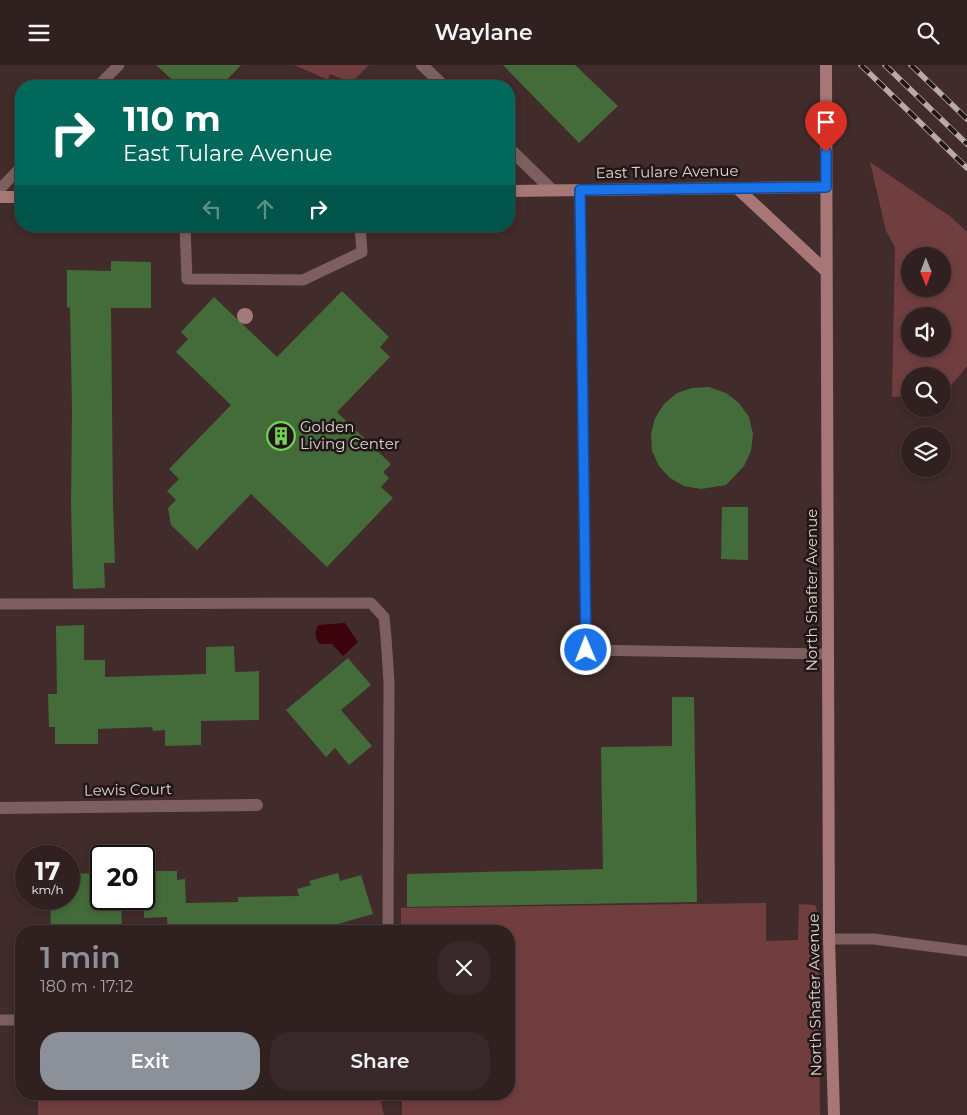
<!DOCTYPE html>
<html lang="en">
<head>
<meta charset="utf-8">
<style>
  body { margin:0; font-family:Montserrat,sans-serif; background:#392829; color:#f1f3f6; height:100vh; display:flex; flex-direction:column; font-size:19px; white-space:nowrap }
  * { box-sizing:border-box; margin:0 }
  p { font-size:16px; color:#a8a3a5 }
  .icon { flex:none; width:28px; height:28px; fill:none; stroke:currentColor; stroke-width:2; stroke-linecap:round; stroke-linejoin:round }
  .map { position:relative; flex:1; overflow:hidden }
  .sheet { position:absolute; left:15px; top:860px; width:500px; height:175px; display:flex; flex-direction:column; background:#312020; border-radius:20px; box-shadow:0 2px 8px #0003,0 0 0 1px #4c3e3e }
  .sheet>* { flex:none }
  .banner { position:absolute; left:15px; top:15px; width:500px; height:152px; border-radius:20px; box-shadow:0 2px 8px #0003,0 0 0 1px #4c3e3e; background:#00695c; color:#fff; overflow:hidden }
  .needle { width:32px; rotate:179deg }
  .buttons { position:absolute; left:901px; top:182px; display:grid; gap:10px }
  .buttons a { display:grid; place-items:center; width:50px; height:50px; border-radius:50%; background:#312020; box-shadow:0 2px 8px #0003,0 0 0 1px #4c3e3e; font-size:25px }
  .speed { position:absolute; left:15px; top:780px; display:flex; gap:10px; font-size:25px; font-weight:700; text-align:center }
  .speed>* { display:grid; place-content:center; width:65px; height:65px; border-radius:50%; background:#312020; box-shadow:0 2px 8px #0003,0 0 0 1px #4c3e3e; line-height:1 }
  .speed small { font-size:12px; font-weight:400 }
  .speed .limit { border:2px solid #111; border-radius:8px; background:#fff; color:#111 }
  .pin { position:absolute; display:grid; place-items:center; width:42px; height:42px; color:#fff; margin:-51px -21px; border-radius:50% 50% 50% 0; rotate:-45deg; box-shadow:0 0 5px #0007 }
  .pin .icon { rotate:45deg }
  .me { position:absolute; width:55px; margin:-28px; rotate:359deg; stroke-linejoin:round; filter:drop-shadow(0 0 4px #0008) }
  .turn { display:flex; align-items:center; gap:18px; height:105px; padding:0 25px; font-size:22px }
  .turn .icon { width:65px; height:65px; stroke-width:2.5 }
  .turn b { display:block; font-size:35px; line-height:42px }
  .lanes { display:flex; align-items:center; height:48px; padding:0 25px; background:#0003; justify-content:center; gap:25px; direction:ltr }
  .lanes .off { opacity:.35 }
  .round { display:grid; place-items:center; flex:none; width:52px; height:52px; border-radius:20px; background:#392829 }
  .summary { display:flex; align-items:center; justify-content:space-between; height:85px; padding:0 25px }
  h1 { font-size:30px; font-weight:600; line-height:38px; color:#8c9099 }
  .button { display:flex; gap:10px; margin-top:auto; padding:10px 25px }
  .button a { flex:1; height:58px; border-radius:20px; background:#8c9099; color:#fff; font-size:20px; font-weight:600; line-height:58px; text-align:center }
  .button a+a { background:#392829; color:#f1f3f6 }
  header { display:flex; justify-content:space-between; align-items:center; height:65px; padding:0 25px; background:#312020; font-size:22px; font-weight:600 }
  .map>svg:first-child { display:block }
  .green { fill:#713e3f; fill-rule:evenodd }
  .water { fill:#3d020c }
  .building { fill:#446c3a }
  .lines { fill:none; stroke-linecap:round; stroke-linejoin:round }
  .lane { stroke:#7d5f5f; stroke-width:11 }
  .street { stroke:#7d5f5f; stroke-width:12 }
  .secondary { stroke:#a77777; stroke-width:12 }
  .rail-casing { stroke:#baa9a9; stroke-width:5.5 }
  .rail { stroke:#211616; stroke-width:4; stroke-dasharray:11; stroke-linecap:butt }
  .tree { fill:#a5797a }
  .route-casing { stroke:#114b97; stroke-width:12 }
  .route { stroke:#1a73e8; stroke-width:9 }
  .labels { text-anchor:middle; stroke-width:5; stroke-linejoin:round; paint-order:stroke }
  .street-label { font-size:15px; fill:#e1d2d2; stroke:#211616 }
  .poi-label { font-size:15px; fill:#e1d2d2; stroke:#211616; text-anchor:start }
</style>
</head>
<body>
<header><svg class="icon" aria-label="menu" viewBox="0 0 24 24"><path d="M4 6h16M4 12h16M4 18h16"/></svg>Waylane<svg class="icon" aria-label="search" viewBox="0 0 24 24"><circle cx="10" cy="10" r="6"/><path d="M15 15l6 6"/></svg></header>
<div class="map">
<svg width="967" height="1050" viewBox="0 0 967 1050">
  <rect width="100%" height="100%" fill="#412b2b"/>
  <path class="green" d="M 294,0 L 369,0 L 353,16 L 350,17 L 330,9 L 328,14 L 326,14 Z
    M 870,97 L 951,152 L 967,167 L 967,301 L 943,330 L 942,311 L 910,311 L 910,331 L 892,332 L 895,182 L 886,166 ZM 910,191 L 942,191 L 942,224 L 910,224 ZM 910,251 L 942,251 L 942,284 L 910,284 Z
    M 766,838 L 766,876 L 798,875 L 799,839 L 815,840 L 818,849 L 820,1050 L 402,1050 L 402,1029 L 509,1029 L 509,866 L 401,866 L 401,843 Z
    M 38,1029 L 379,1029 L 384,1050 L 38,1050 Z"/>
  <path class="water" d="M 345,558 L 358,577 L 343,591 L 332,579 L 320,579 C 314,573 315,567 318,560 Z"/>
  <path class="building" d="M 156,0 L 241,0 L 221,21 L 179,21 Z
    M 503,0 L 575,0 L 618,41 L 579,78 Z
    M 111,196 L 151,197 L 151,243 L 111,243 L 113,438 L 115,498 L 104,498 L 105,523 L 73,524 L 71,439 L 72,345 L 70,243 L 67,242 L 67,205 L 111,206 Z
    M 342,226 L 389,272 L 380,282 L 390,292 L 337,347 L 391,399 L 383,407 L 389,413 L 381,422 L 393,433 L 327,502 L 251,429 L 197,485 L 171,460 L 168,443 L 176,435 L 167,426 L 179,414 L 169,404 L 231,340 L 176,287 L 188,274 L 181,267 L 214,232 L 277,292 Z
    M 709,322 L 726,328 L 739,338 L 749,352 L 753,369 L 751,386 L 744,401 L 726,420 L 701,424 L 684,421 L 670,413 L 659,401 L 652,386 L 651,369 L 655,353 L 664,339 L 677,328 L 692,323 Z
    M 722,442 L 748,442 L 748,495 L 721,494 Z
    M 84,560 L 84,595 L 105,595 L 105,612 L 206,609 L 206,582 L 234,581 L 235,607 L 259,606 L 259,655 L 201,656 L 201,680 L 165,681 L 165,665 L 153,666 L 152,662 L 98,664 L 98,679 L 55,679 L 55,662 L 49,662 L 48,629 L 57,629 L 56,561 Z
    M 348,593 L 371,620 L 341,645 L 372,681 L 349,700 L 335,683 L 326,692 L 286,645 Z
    M 672,632 L 694,632 L 697,837 L 407,842 L 407,809 L 603,804 L 601,682 L 672,681 Z
    M 144,806 L 177,806 L 177,815 L 185,814 L 186,838 L 238,837 L 238,832 L 299,831 L 297,824 L 311,820 L 309,816 L 338,808 L 340,816 L 361,810 L 373,849 L 338,859 L 340,866 L 168,866 L 167,852 L 144,853 Z
    M 95,808 L 97,813 L 101,813 L 101,834 L 121,834 L 122,866 L 51,866 L 50,834 L 69,834 L 69,809 Z"/>
  <g class="lines">
    <path class="lane" d="M 98,21 L 119,0
      M 0,124 L 21,102
      M 580,125 L 586,585 L 828,589
      M 185,161 L 187,214 L 303,215 L 362,187 L 360,161
      M 0,539 L 371,538 L 384,552 L 386,572 L 389,617 L 388,866
      M 829,874 L 874,874 L 967,886
      M 0,955 L 21,955"/>
    <path class="street" d="M 422,0 L 444,21
      M 509,83 L 552,125
      M 0,743 L 257,740"/>
    <path class="secondary" d="M 826,0 L 829,874 L 834,1050
      M 737,123 L 826,206
      M 509,126 L 826,122
      M 0,132 L 21,132"/>
    <defs>
      <path id="rail" d="M 861,0 L 967,103
        M 885,0 L 967,79
        M 911,0 L 967,54"/>
    </defs>
    <use href="#rail" class="rail-casing"/>
    <use href="#rail" class="rail"/>
  </g>
  <circle class="tree" cx="245" cy="251" r="8"/>
  <g class="lines">
    <defs>
      <path id="route" d="M 586,585 L 580,125 L 826,122 L 826,87"/>
    </defs>
    <use href="#route" class="route-casing"/>
    <use href="#route" class="route"/>
  </g>
  <defs>
    <symbol id="building-ring" viewBox="-11 -11 22 22"><circle r="9.5" fill="#211616" stroke="#75d25b" stroke-width="1.5"/><path d="M-4-6H4V6H1V3H-1V6H-4ZM-2.5-4.3h1.7v1.8h-1.7ZM.8-4.3h1.7v1.8H.8ZM-2.5-1h1.7V.8h-1.7ZM.8-1h1.7V.8H.8Z" fill="#75d25b"/></symbol>
  </defs>
  <g fill-rule="evenodd">
    <use href="#building-ring" x="265" y="355" width="32" height="32"/>
  </g>
  <g class="labels">
    <g class="street-label">
      <text transform="translate(667 107) rotate(-1)" y="5">East Tulare Avenue</text>
      <text transform="translate(812 525) rotate(-90)" y="5">North Shafter Avenue</text>
      <text transform="translate(128 725) rotate(-1)" y="5">Lewis Court</text>
      <text transform="translate(815 930) rotate(-91)" y="5">North Shafter Avenue</text>
    </g>
    <g class="poi-label">
      <text x="300" y="367">Golden<tspan x="300" dy="17">Living Center</tspan></text>
    </g>
  </g>
</svg>
<div class="buttons">
<a><svg class="needle" viewBox="-14 -14 28 28"><path d="M0-13l5 13h-10z" fill="#e53935"/><path d="M0 13l5-13h-10z" fill="#a8a3a5"/></svg></a>
<a><svg class="icon" aria-label="sound" viewBox="0 0 24 24"><path d="M4 9h4l5-4v14l-5-4H4zM17 9q2 3 0 6"/></svg></a>
<a><svg class="icon" aria-label="search" viewBox="0 0 24 24"><circle cx="10" cy="10" r="6"/><path d="M15 15l6 6"/></svg></a>
<a><svg class="icon" aria-label="layers" viewBox="0 0 24 24"><path d="M12 4l9 5-9 5-9-5zM3 14l9 5 9-5"/></svg></a>
</div>
<div class="speed"><div>17<small>km/h</small></div><div class="limit">20</div></div>
<div class="pin" style="left:826px;top:87px;background:#d93025"><svg class="icon" aria-label="arrive" viewBox="0 0 24 24"><path d="M6 21V4h12l-3 4 3 4H6"/></svg></div>
<svg class="me" style="left:586px;top:585px" viewBox="-20 -20 40 40"><circle r="17" fill="#1a73e8" stroke="#fff" stroke-width="3"/><path d="M0-11L8 9 0 5-8 9z" fill="#fff"/></svg>
<div class="banner">
<div class="turn"><svg class="icon" aria-label="right" viewBox="0 0 24 24"><path d="M7 20v-9h11M14 6l5 5-5 5"/></svg><div><b>110 m</b>East Tulare Avenue</div></div>
<div class="lanes"><svg class="icon off" aria-label="left" viewBox="0 0 24 24"><path d="M17 20v-9H6M10 6l-5 5 5 5"/></svg><svg class="icon off" aria-label="ahead" viewBox="0 0 24 24"><path d="M12 20V5M6 11l6-6 6 6"/></svg><svg class="icon" aria-label="right" viewBox="0 0 24 24"><path d="M7 20v-9h11M14 6l5 5-5 5"/></svg></div>
</div>
<section class="sheet">
<div class="summary"><div><h1>1 min</h1><p>180 m · 17:12</p></div><a class="round"><svg class="icon" aria-label="close" viewBox="0 0 24 24"><path d="M6 6l12 12M18 6L6 18"/></svg></a></div>
<div class="button"><a>Exit</a><a>Share</a></div>
</section>
</div>
</body>
</html>
